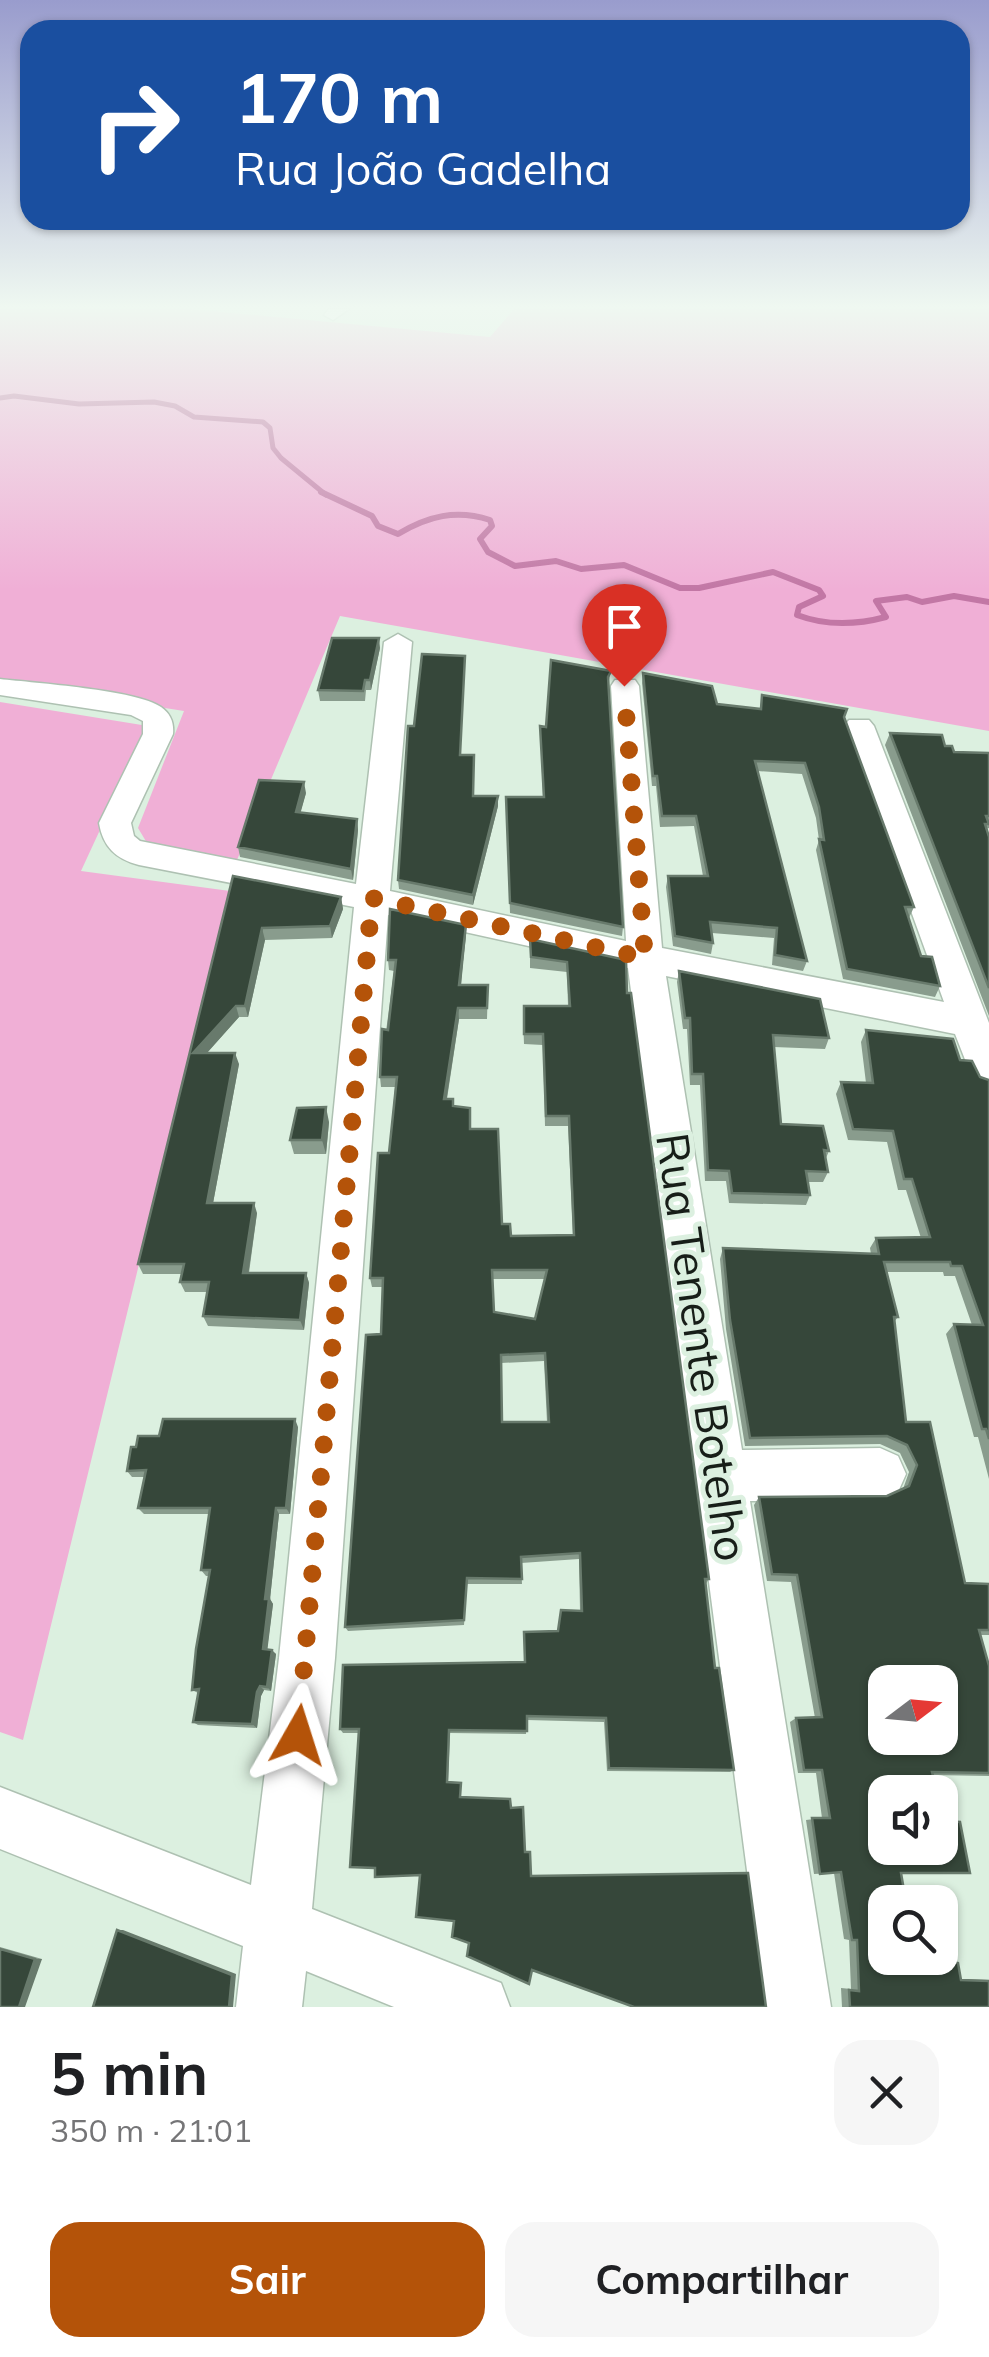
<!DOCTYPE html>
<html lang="pt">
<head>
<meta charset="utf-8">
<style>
  body { margin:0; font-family:Mulish,sans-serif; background:#f6f6f6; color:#202124; height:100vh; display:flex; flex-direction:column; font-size:38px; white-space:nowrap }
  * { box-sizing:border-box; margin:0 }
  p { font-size:32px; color:#757577 }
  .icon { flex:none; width:55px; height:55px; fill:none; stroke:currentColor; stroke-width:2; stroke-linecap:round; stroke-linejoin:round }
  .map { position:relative; height:2007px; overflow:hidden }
  .panel { display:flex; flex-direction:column; background:#fff; flex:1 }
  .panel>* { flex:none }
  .top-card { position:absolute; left:20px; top:20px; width:950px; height:210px; border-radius:30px; box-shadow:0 2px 8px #0004; background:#1a4fa0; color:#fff; overflow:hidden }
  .needle { width:65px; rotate:74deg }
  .buttons { position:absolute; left:868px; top:1665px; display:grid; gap:20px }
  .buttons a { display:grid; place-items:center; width:90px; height:90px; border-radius:20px; background:#fff; box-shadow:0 2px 8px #0004; font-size:50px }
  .pin { position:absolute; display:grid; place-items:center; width:85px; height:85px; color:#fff; margin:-102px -42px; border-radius:50% 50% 50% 0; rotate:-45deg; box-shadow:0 0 10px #0007 }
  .pin .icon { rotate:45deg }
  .me { position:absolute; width:110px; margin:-55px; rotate:6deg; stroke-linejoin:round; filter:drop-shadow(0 0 8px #0008) }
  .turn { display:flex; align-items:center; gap:35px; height:210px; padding:0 50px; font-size:45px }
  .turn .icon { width:130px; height:130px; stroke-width:2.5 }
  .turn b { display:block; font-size:70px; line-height:85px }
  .round { display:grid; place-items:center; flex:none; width:105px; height:105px; border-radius:30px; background:#f6f6f6 }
  .head { display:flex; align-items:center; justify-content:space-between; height:170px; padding:0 50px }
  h1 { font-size:60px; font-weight:700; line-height:75px }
  .cta { display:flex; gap:20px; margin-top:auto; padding:20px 50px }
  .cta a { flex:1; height:115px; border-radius:30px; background:#b45309; color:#fff; font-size:40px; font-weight:700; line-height:115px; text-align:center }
  .cta a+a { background:#f6f6f6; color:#202124 }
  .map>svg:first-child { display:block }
  .green { fill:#f0afd6 }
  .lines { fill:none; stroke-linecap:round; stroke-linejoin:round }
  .stream-far1 { stroke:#c277a5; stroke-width:5 }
  .stream { stroke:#c277a5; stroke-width:6 }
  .minor-casing { stroke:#aec1b2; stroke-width:3 }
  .minor { fill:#fff; fill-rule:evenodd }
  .wall { fill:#899c8d; fill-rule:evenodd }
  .shaded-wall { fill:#687a6c }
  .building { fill:#36473a; stroke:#687a6c; stroke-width:2.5; fill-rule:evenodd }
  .route { stroke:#b45309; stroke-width:18; stroke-dasharray:0 32.4 }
  .labels { text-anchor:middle; stroke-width:10; stroke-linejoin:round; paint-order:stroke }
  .near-street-label { font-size:45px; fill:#171e18; stroke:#dcf0e0 }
</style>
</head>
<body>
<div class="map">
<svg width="989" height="2007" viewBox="0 0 989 2007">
  <rect width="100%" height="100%" fill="#dcf0e0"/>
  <path class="green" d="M 0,309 L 189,309 L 490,337 L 514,309 L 989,309 L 989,731 L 340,616 L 237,860 L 150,848 L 138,828 L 184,711 L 0,682 Z
    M 0,702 L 148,726 L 81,871 L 230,891 L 23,1740 L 0,1732 Z"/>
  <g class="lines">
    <path class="stream-far1" d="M 0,398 L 14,396 L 79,404 L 154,402 L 175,406 L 194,417 L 263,422 L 270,428 L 273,448 L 281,458 L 326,495"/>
    <path class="stream" d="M 321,492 L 372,516 L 378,526 L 398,534 C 428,516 456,509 490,520 L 492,526 L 480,539 L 488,552 L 515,566 L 556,561 L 581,569 L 624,565 L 680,588 L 699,588 L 773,572 L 819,590 L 823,596 L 799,607 L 797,615 C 826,626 856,625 886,617 L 876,601 L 907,597 L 922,602 L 954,596 L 989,602"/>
    <defs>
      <path id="minor" d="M 329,309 L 349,309 L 333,320 L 324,315 Z
        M 398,634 L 412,642 L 390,891 L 626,941 L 611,686 L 615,680 L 635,680 L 639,686 L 662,948 L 944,1002 L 844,726 L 849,720 L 869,720 L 874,726 L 989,1023 L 989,1090 L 975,1085 L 955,1034 L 666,976 L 742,1450 L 880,1448 L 898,1456 L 906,1474 L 898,1492 L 880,1500 L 750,1501 L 831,2007 L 765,2007 L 628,968 L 388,915 L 335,1658 L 312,1909 L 501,1983 L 510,2007 L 394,2007 L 306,1971 L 302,2007 L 236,2007 L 243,1946 L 0,1849 L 0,1787 L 251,1885 L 279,1658 L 354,907 L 139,865 C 116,859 103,847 99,823 L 143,734 L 143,721 L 131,715 L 0,695 L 0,679 C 35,683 137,690 161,707 C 171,714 174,723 173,734 L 131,823 L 134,836 L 140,841 L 356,884 L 384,642 Z"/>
    </defs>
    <use href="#minor" class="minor-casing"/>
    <use href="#minor" class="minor"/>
  </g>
  <path class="wall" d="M 380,648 L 371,690 L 366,690 L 365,701 L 320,701 L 318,690 Z
    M 611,671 L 608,684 L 623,927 L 622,936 L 510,913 L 506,797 L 543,797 L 540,726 L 546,727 Z
    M 643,673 L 717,704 L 760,709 L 762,695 L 847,709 L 844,719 L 914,907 L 909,918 L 921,956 L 940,986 L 935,997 L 843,979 L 816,850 L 819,840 L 816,818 L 802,774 L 757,771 L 807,961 L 803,971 L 772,965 L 774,938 L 712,933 L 713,943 L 711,954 L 673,946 L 666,887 L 668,876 L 703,876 L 694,826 L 660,827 L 656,786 L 652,786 L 642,683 Z
    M 890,733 L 945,746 L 954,752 L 989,753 L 989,828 L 986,829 L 989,837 L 989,1016 L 885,745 Z
    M 461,755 L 474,796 L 498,796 L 498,806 L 473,905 L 399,889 L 398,880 Z
    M 306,793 L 300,813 L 357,819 L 358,830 L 353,880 L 240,857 L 238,847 Z
    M 233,876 L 341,897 L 343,909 L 332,938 L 265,940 L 248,1017 L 239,1017 L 207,1053 L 239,1064 L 213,1203 L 257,1213 L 249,1273 L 306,1273 L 309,1283 L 304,1330 L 208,1326 L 203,1316 L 207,1292 L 185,1292 L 180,1282 L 181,1274 L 143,1274 L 138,1264 Z
    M 466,925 L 461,985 L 488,985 L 487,1019 L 459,1019 L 447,1099 L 453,1099 L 454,1106 L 470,1129 L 502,1224 L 511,1236 L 573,1235 L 568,1126 L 545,1126 L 543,1045 L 524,1044 L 523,1017 L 568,1006 L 567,972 L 530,968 L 530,939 L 627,993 L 709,1579 L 705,1585 L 715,1668 L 734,1770 L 730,1772 L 607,1771 L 604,1722 L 527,1720 L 526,1734 L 450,1733 L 448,1782 L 461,1783 L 461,1786 L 460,1797 L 469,1943 L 420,1876 L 377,1877 L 375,1877 L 375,1869 L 350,1867 L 359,1733 L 343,1733 L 340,1729 L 524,1662 L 580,1611 L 579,1559 L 521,1563 L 522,1584 L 467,1584 L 464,1625 L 348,1631 L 345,1627 L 381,1334 L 383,1287 L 372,1287 L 370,1278 L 389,1153 L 395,1087 L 381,1087 L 380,1077 L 394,971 L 389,970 L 388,960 ZM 493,1279 L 545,1279 L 535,1319 L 494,1312 ZM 544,1361 L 547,1422 L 502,1422 L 501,1363 Z
    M 679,971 L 829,1038 L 825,1049 L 774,1047 L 781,1124 L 829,1151 L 826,1158 L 828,1172 L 823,1182 L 808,1182 L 810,1195 L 806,1205 L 729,1203 L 726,1181 L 705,1181 L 700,1085 L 690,1085 L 687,1029 L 683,1029 L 677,982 Z
    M 866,1030 L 960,1060 L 980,1077 L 989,1080 L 989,1479 L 978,1437 L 974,1437 L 946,1334 L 954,1324 L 972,1325 L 955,1276 L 944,1276 L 943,1272 L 887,1272 L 898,1317 L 894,1322 L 906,1422 L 965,1583 L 989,1584 L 989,1635 L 980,1635 L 989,1666 L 989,1776 L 933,1775 L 943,1821 L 970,1873 L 901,1874 L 885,1958 L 961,1979 L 989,1980 L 989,2007 L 842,2007 L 841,1988 L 851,1989 L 849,1940 L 844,1939 L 834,1873 L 814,1874 L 806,1820 L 822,1818 L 816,1773 L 798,1773 L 790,1722 L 796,1718 L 815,1718 L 791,1582 L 767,1581 L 754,1505 L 759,1497 L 887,1496 L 903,1489 L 909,1472 L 900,1453 L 880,1444 L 745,1446 L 726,1329 L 720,1259 L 723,1248 L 871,1254 L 870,1248 L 876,1238 L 921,1238 L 906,1190 L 898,1190 L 887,1142 L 848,1140 L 836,1094 L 841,1082 L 866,1083 L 861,1042 Z
    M 329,1122 L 326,1154 L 294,1154 L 290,1140 Z
    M 298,1427 L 290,1514 L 279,1514 L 270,1599 L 273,1604 L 267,1649 L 276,1654 L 271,1691 L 264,1690 L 261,1696 L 257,1728 L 198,1725 L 193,1722 L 198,1693 L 192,1690 L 209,1576 L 206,1576 L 201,1570 L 209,1514 L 144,1514 L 138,1508 L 144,1477 L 132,1477 L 127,1471 Z
    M 0,1947 L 42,1959 L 0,2007 Z"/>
  <path class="shaded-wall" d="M 379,638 L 380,648 L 371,690 L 370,680 Z
    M 304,782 L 306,793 L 298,822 L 296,812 Z
    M 498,796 L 498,806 L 473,905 L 473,895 Z
    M 357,819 L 358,830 L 353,880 L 351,869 Z
    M 341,897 L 343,909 L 332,938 L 330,926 Z
    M 466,925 L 466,936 L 460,995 L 459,985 Z
    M 262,928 L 265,940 L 248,1017 L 245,1006 Z
    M 236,1006 L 239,1017 L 197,1064 L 193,1053 Z
    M 458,1008 L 459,1019 L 445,1109 L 444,1099 Z
    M 235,1053 L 239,1064 L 211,1214 L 207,1203 Z
    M 326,1107 L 329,1122 L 326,1154 L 322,1140 Z
    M 254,1203 L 257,1213 L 247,1283 L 243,1273 Z
    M 306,1273 L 309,1283 L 304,1330 L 300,1320 Z
    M 295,1419 L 298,1427 L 290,1514 L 286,1508 Z
    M 276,1508 L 279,1514 L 270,1599 L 273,1604 L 267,1653 L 263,1649 L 265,1599 Z
    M 272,1650 L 276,1654 L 271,1691 L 267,1687 Z
    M 260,1686 L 264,1690 L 261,1696 L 257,1728 L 252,1724 L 257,1692 Z
    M 117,1930 L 123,1930 L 236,1974 L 233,2007 L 229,2007 Z
    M 35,1959 L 42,1959 L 25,2007 L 19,2007 Z"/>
  <path class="building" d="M 332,638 L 379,638 L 370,680 L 365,680 L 363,691 L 318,690 Z
    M 422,654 L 465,656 L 460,755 L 474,755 L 473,796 L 498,796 L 473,895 L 398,880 L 408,726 L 414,726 Z
    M 551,660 L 611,671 L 608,677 L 623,927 L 510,903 L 506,797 L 544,797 L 540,726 L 546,727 Z
    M 643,673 L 712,686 L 717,704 L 761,709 L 762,695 L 847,709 L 844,717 L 914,907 L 905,907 L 921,956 L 932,957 L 940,986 L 847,969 L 819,839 L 824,840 L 819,807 L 805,763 L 755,761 L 807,961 L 775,955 L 777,928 L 710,922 L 713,943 L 675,936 L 668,876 L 708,876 L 696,816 L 662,816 L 657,776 L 653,776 Z
    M 890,733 L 942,735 L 945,746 L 952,746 L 954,752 L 989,753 L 989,816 L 986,816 L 989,824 L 985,824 L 989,837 L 989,988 Z
    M 259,780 L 304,782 L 296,812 L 357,819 L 351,869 L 238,847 Z
    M 233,876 L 341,897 L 330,926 L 262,928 L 245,1006 L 236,1006 L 193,1053 L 235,1053 L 207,1203 L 254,1203 L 243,1273 L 306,1273 L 300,1320 L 203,1316 L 209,1282 L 180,1282 L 184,1264 L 138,1264 Z
    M 390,909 L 466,925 L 459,985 L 488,985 L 487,1008 L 458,1008 L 444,1099 L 453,1099 L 453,1106 L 470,1108 L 470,1129 L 498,1129 L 502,1224 L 510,1224 L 511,1236 L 574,1235 L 569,1116 L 546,1116 L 543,1034 L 524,1034 L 524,1006 L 570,1006 L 567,962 L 531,957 L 530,939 L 626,960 L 627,993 L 631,993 L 709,1579 L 705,1579 L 715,1668 L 719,1668 L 734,1770 L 609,1768 L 606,1718 L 527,1716 L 527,1731 L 449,1730 L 447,1782 L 461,1783 L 460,1797 L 510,1799 L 511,1808 L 523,1807 L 525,1852 L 530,1852 L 531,1876 L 748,1873 L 766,2007 L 634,2007 L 532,1970 L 529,1984 L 467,1956 L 469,1943 L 452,1937 L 454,1921 L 416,1917 L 420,1875 L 375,1877 L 375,1868 L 350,1867 L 359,1729 L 340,1729 L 343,1665 L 525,1662 L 524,1632 L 558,1631 L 561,1610 L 582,1611 L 580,1553 L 521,1557 L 522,1579 L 467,1578 L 464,1620 L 345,1627 L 366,1335 L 381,1334 L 383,1278 L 370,1278 L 378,1153 L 389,1153 L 397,1077 L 380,1077 L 382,1029 L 388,1030 L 396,960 L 388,960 ZM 492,1270 L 547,1270 L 535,1319 L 494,1312 ZM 545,1353 L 549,1422 L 502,1422 L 501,1355 Z
    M 679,971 L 820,999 L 829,1038 L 773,1035 L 781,1124 L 823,1126 L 829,1151 L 824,1150 L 828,1172 L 806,1171 L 810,1195 L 732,1193 L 729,1171 L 708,1170 L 703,1074 L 692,1074 L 690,1018 L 685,1018 Z
    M 866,1030 L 953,1039 L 960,1060 L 972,1061 L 980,1077 L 989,1080 L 989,1439 L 986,1429 L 982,1429 L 954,1324 L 983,1325 L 962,1266 L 951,1266 L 950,1262 L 884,1262 L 898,1317 L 894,1317 L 906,1422 L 930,1422 L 965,1583 L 989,1584 L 989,1630 L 979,1630 L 989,1666 L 989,1773 L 932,1772 L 937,1792 L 885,1792 L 885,1848 L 940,1848 L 940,1809 L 943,1821 L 960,1822 L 970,1873 L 901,1873 L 906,1902 L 885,1902 L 885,1958 L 931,1958 L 958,1963 L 961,1980 L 989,1981 L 989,2007 L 850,2007 L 849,1990 L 859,1991 L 857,1940 L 852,1940 L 841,1872 L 820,1874 L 812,1818 L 830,1818 L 822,1770 L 804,1770 L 796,1718 L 822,1717 L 797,1575 L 772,1574 L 759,1497 L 887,1496 L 909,1486 L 917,1465 L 907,1445 L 887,1436 L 750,1438 L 730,1320 L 723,1248 L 879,1254 L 876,1238 L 930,1237 L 912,1179 L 904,1179 L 893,1131 L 853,1129 L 841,1082 L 873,1083 ZM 885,1682 L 940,1682 L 940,1738 L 885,1738 Z
    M 326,1107 L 322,1140 L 290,1140 L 297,1108 Z
    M 163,1419 L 295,1419 L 286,1508 L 276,1508 L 265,1599 L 269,1599 L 263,1649 L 272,1650 L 267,1687 L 260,1686 L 257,1692 L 252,1724 L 193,1722 L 199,1689 L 192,1690 L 196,1649 L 210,1570 L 201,1570 L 210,1508 L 138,1508 L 146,1470 L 127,1471 L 131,1447 L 136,1447 L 138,1436 L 159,1436 Z
    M 117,1930 L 232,1975 L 229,2007 L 93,2007 Z
    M 0,1949 L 35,1959 L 19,2007 L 0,2007 Z"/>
  <linearGradient id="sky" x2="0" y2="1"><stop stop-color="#999ccd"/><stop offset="0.52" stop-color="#eff8f1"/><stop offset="1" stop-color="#eff8f1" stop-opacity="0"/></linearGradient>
  <rect width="989" height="590" fill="url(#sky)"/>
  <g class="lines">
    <path class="route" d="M 298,1735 L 372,898 L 645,958 L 624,686"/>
  </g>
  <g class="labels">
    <g class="near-street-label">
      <text transform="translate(702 1347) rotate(82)" y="16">Rua Tenente Botelho</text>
    </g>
  </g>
</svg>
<div class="buttons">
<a><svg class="needle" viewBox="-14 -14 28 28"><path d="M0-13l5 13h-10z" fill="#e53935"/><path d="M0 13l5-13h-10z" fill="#757577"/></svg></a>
<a><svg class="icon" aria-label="sound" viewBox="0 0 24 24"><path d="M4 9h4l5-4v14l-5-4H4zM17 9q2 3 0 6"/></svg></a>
<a><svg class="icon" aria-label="search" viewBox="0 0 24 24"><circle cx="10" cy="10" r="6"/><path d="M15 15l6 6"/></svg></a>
</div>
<div class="pin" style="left:624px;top:686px;background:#d93025"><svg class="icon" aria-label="arrive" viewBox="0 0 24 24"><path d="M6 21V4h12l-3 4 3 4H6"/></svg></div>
<svg class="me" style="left:298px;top:1735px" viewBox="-20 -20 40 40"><path d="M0-17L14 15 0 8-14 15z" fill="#b45309" stroke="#fff" stroke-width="4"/></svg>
<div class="top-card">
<div class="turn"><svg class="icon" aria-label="right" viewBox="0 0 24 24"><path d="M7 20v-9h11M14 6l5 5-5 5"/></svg><div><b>170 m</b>Rua João Gadelha</div></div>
</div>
</div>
<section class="panel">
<div class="head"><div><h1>5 min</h1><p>350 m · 21:01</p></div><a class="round"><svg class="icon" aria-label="close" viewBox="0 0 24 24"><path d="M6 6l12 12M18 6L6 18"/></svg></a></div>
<div class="cta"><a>Sair</a><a>Compartilhar</a></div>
</section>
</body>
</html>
